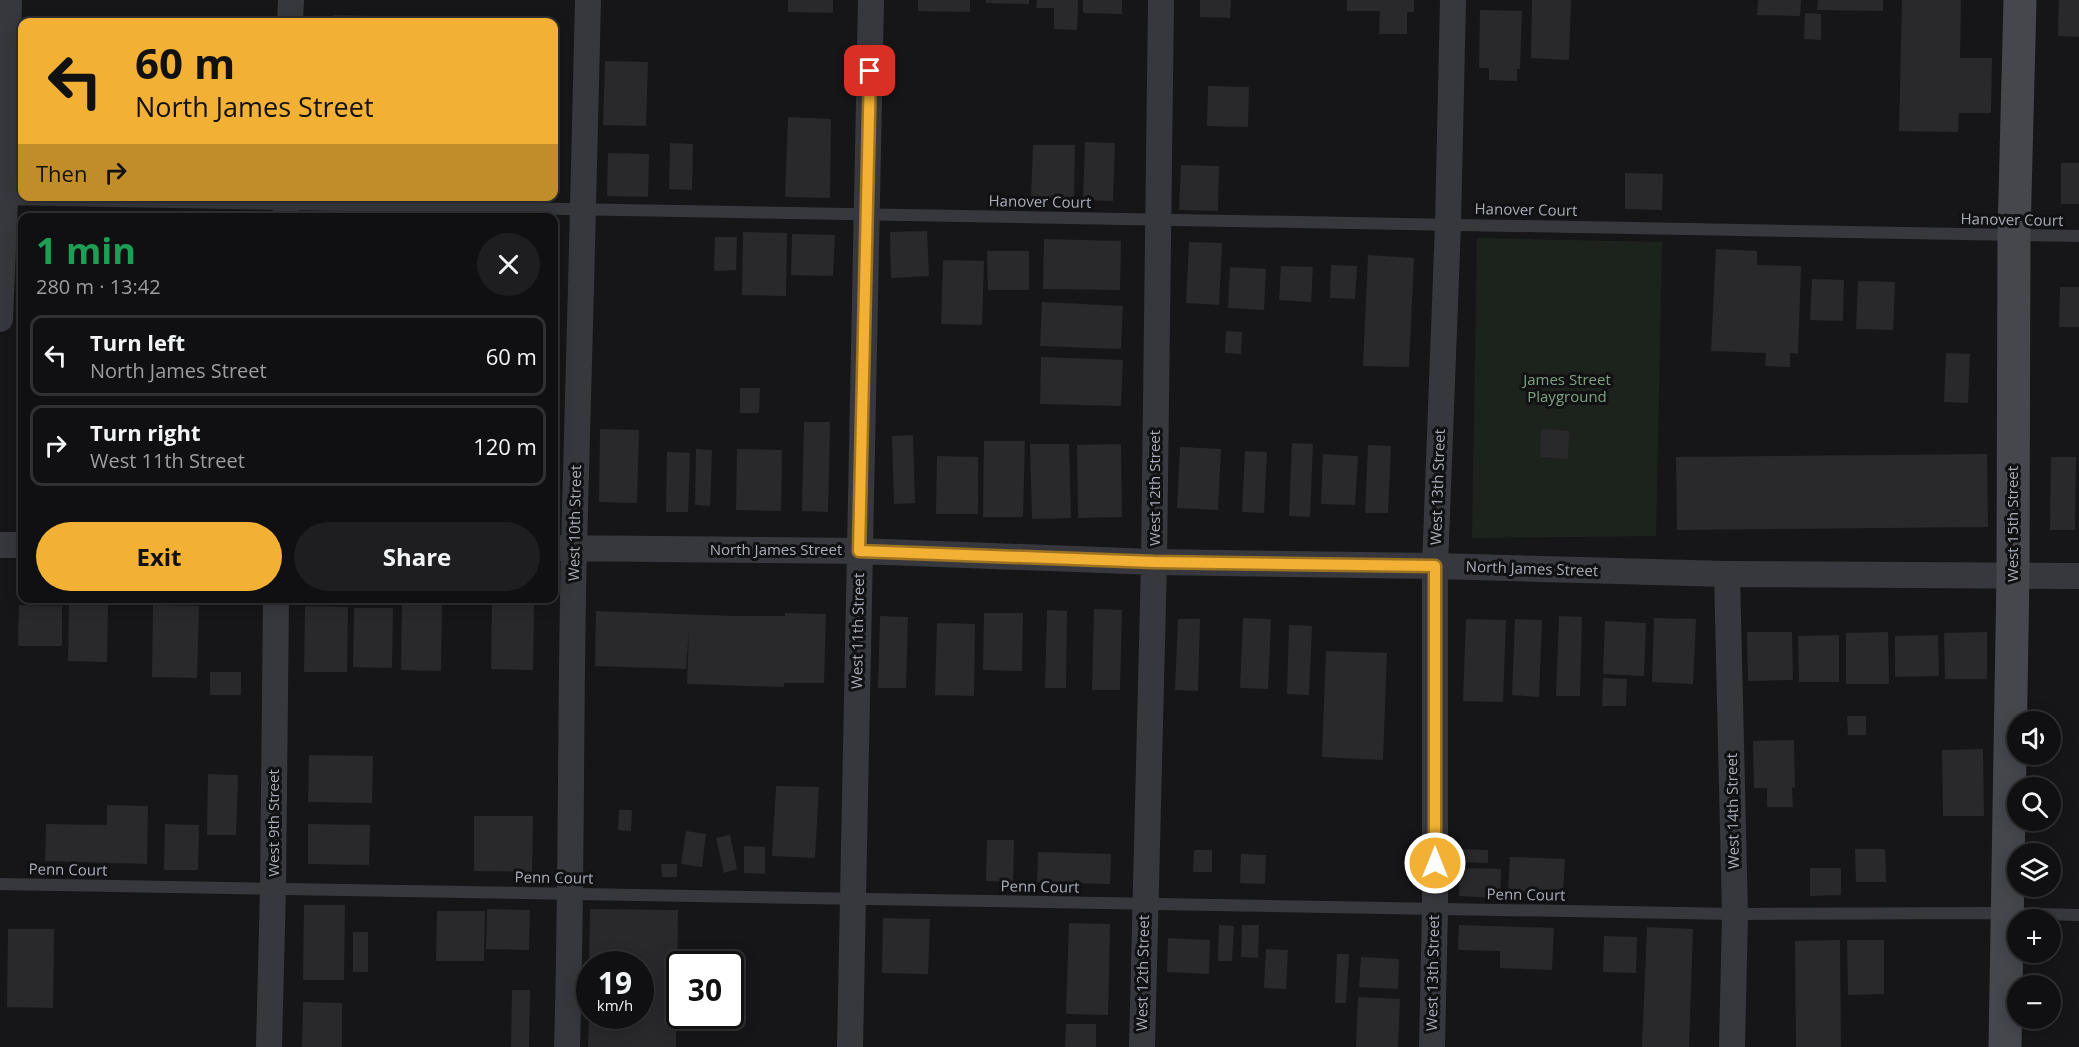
<!DOCTYPE html>
<html lang="en">
<head>
<meta charset="utf-8">
<style>
  body { margin:0; font-family:"Open Sans",sans-serif; background:#1e1e20; color:#f1f3f6; height:100vh; display:flex; flex-direction:column; font-size:22px; white-space:nowrap }
  * { box-sizing:border-box; margin:0 }
  p { font-size:20px; color:#9c9d9f }
  .icon { flex:none; width:33px; height:33px; fill:none; stroke:currentColor; stroke-width:2; stroke-linecap:round; stroke-linejoin:round }
  .map { position:relative; flex:1; overflow:hidden }
  .side { position:absolute; left:18px; top:213px; width:540px; height:390px; display:flex; flex-direction:column; background:#101012; border-radius:12px; box-shadow:0 3px 15px #0003,0 0 0 2px #303032 }
  .side>* { flex:none }
  .guide { position:absolute; left:18px; top:18px; width:540px; height:183px; border-radius:12px; box-shadow:0 3px 15px #0003,0 0 0 2px #303032; background:#f2b134; color:#111; overflow:hidden }
  .buttons { position:absolute; left:2007px; top:711px; display:grid; gap:12px }
  .buttons a { display:grid; place-items:center; width:54px; height:54px; border-radius:50%; background:#101012; box-shadow:0 3px 15px #0003,0 0 0 2px #303032; font-size:30px }
  .speed { position:absolute; left:576px; top:951px; display:flex; gap:12px; font-size:30px; font-weight:700; text-align:center }
  .speed>* { display:grid; place-content:center; width:78px; height:78px; border-radius:50%; background:#101012; box-shadow:0 3px 15px #0003,0 0 0 2px #303032; line-height:1 }
  .speed small { font-size:15px; font-weight:400 }
  .speed .limit { border:3px solid #111; border-radius:9px; background:#fff; color:#111 }
  .pin { position:absolute; display:grid; place-items:center; width:51px; height:51px; color:#fff; margin:-26px; border-radius:12px; box-shadow:0 3px 9px #0006 }
  .me { position:absolute; width:66px; margin:-33px; rotate:0deg; stroke-linejoin:round; filter:drop-shadow(0 0 4px #0008) }
  .turn { display:flex; align-items:center; gap:21px; height:126px; padding:0 18px; font-size:27px }
  .turn .icon { width:78px; height:78px; stroke-width:2.5 }
  .turn b { display:block; font-size:42px; line-height:51px }
  .then { display:flex; align-items:center; height:57px; padding:0 18px; background:#0003; gap:12px; font-size:22px }
  .round { display:grid; place-items:center; flex:none; width:63px; height:63px; border-radius:32px; background:#1e1e20 }
  .head { display:flex; align-items:center; justify-content:space-between; height:102px; padding:0 18px }
  h1 { font-size:36px; font-weight:700; line-height:45px; color:#1e9e55 }
  .cta { display:flex; gap:12px; margin-top:auto; padding:12px 18px }
  .cta a { flex:1; height:69px; border-radius:36px; background:#f2b134; color:#111; font-size:24px; font-weight:700; line-height:69px; text-align:center }
  .cta a+a { background:#1e1e20; color:#f1f3f6 }
  ul { padding:0; list-style:none }
  li { display:flex; align-items:center; gap:18px; height:81px; margin:0 12px 9px; padding:0 6px; border:3px solid #303032; border-radius:12px }
  li div { flex:1 }
  li b { display:block; font-size:22px }
  li em { font-style:normal }
  .map>svg:first-child { display:block }
  .green { fill:#1c231d }
  .building { fill:#29292c }
  .lines { fill:none; stroke-linecap:round; stroke-linejoin:round }
  .service { stroke:#37383d; stroke-width:12 }
  .minor { stroke:#37383d; stroke-width:26 }
  .secondary { stroke:#45474d; stroke-width:33 }
  .route-casing { stroke:#9d7322; stroke-width:15 }
  .route { stroke:#f2b134; stroke-width:10 }
  .labels { text-anchor:middle; stroke-width:6; stroke-linejoin:round; paint-order:stroke }
  .street-label { font-size:15px; fill:#a8adb8; stroke:#111113 }
  .park-label { font-size:15px; fill:#7fa381; stroke:#111113 }
</style>
</head>
<body>
<div class="map">
<svg width="2079" height="1047" viewBox="0 0 2079 1047">
  <rect width="100%" height="100%" fill="#161618"/>
  <path class="green" d="M 1477,238 L 1662,242 L 1656,536 L 1472,538 Z"/>
  <path class="building" d="M 788,0 L 833,0 L 833,13 L 788,12 Z
    M 918,0 L 970,0 L 970,12 L 918,11 Z
    M 986,0 L 1029,0 L 1029,4 L 986,3 Z
    M 1037,0 L 1078,0 L 1077,30 L 1054,29 L 1054,8 L 1036,8 Z
    M 1083,0 L 1122,0 L 1122,14 L 1083,13 Z
    M 1200,0 L 1231,0 L 1230,18 L 1200,17 Z
    M 1347,0 L 1414,0 L 1414,12 L 1407,12 L 1407,34 L 1379,34 L 1380,11 L 1347,11 Z
    M 1532,0 L 1571,0 L 1569,60 L 1531,58 Z
    M 1758,0 L 1801,0 L 1800,16 L 1757,15 Z
    M 1818,0 L 1883,0 L 1883,11 L 1817,10 Z
    M 1902,0 L 1961,0 L 1960,58 L 1992,58 L 1991,113 L 1959,113 L 1958,132 L 1899,131 Z
    M 2059,0 L 2079,0 L 2079,37 L 2058,36 Z
    M 1480,10 L 1522,11 L 1520,69 L 1517,69 L 1517,81 L 1489,80 L 1489,68 L 1479,68 Z
    M 1805,13 L 1821,14 L 1821,40 L 1804,39 Z
    M 333,15 L 377,16 L 377,22 L 333,22 Z
    M 605,61 L 648,62 L 646,126 L 603,125 Z
    M 1208,86 L 1249,87 L 1248,127 L 1207,126 Z
    M 788,117 L 831,119 L 830,198 L 785,197 Z
    M 1085,142 L 1115,143 L 1113,201 L 1083,200 Z
    M 670,143 L 693,144 L 692,190 L 669,189 Z
    M 1033,145 L 1075,145 L 1074,200 L 1031,198 Z
    M 608,153 L 649,154 L 648,197 L 607,196 Z
    M 2061,163 L 2079,163 L 2079,204 L 2061,204 Z
    M 1181,165 L 1219,166 L 1218,211 L 1179,210 Z
    M 1625,173 L 1663,174 L 1662,210 L 1625,209 Z
    M 927,231 L 929,276 L 891,278 L 890,232 Z
    M 743,232 L 787,233 L 786,296 L 742,295 Z
    M 792,234 L 835,235 L 833,276 L 791,275 Z
    M 715,237 L 737,237 L 736,270 L 714,271 Z
    M 1044,239 L 1121,241 L 1120,290 L 1043,289 Z
    M 1189,242 L 1222,243 L 1219,305 L 1186,303 Z
    M 1716,249 L 1757,251 L 1757,265 L 1801,266 L 1798,354 L 1790,353 L 1790,367 L 1765,366 L 1766,353 L 1711,351 Z
    M 987,251 L 1029,251 L 1029,290 L 988,290 Z
    M 1368,255 L 1414,258 L 1409,367 L 1363,366 Z
    M 943,260 L 984,261 L 982,325 L 941,324 Z
    M 1331,265 L 1357,266 L 1355,299 L 1330,298 Z
    M 1281,266 L 1313,267 L 1311,302 L 1279,300 Z
    M 1230,267 L 1266,269 L 1264,310 L 1228,308 Z
    M 1812,279 L 1844,280 L 1843,321 L 1810,320 Z
    M 1858,281 L 1895,282 L 1893,330 L 1856,329 Z
    M 2060,287 L 2079,287 L 2079,327 L 2059,327 Z
    M 1042,302 L 1123,306 L 1121,349 L 1040,346 Z
    M 1226,331 L 1242,332 L 1241,354 L 1225,353 Z
    M 1946,353 L 1970,354 L 1968,403 L 1944,402 Z
    M 1041,357 L 1123,360 L 1121,406 L 1040,404 Z
    M 740,388 L 760,388 L 759,413 L 740,413 Z
    M 18,420 L 22,420 L 22,494 L 17,494 Z
    M 804,422 L 830,422 L 828,512 L 802,511 Z
    M 600,429 L 639,430 L 637,503 L 599,502 Z
    M 1541,429 L 1569,431 L 1568,459 L 1540,457 Z
    M 913,435 L 915,503 L 894,504 L 892,436 Z
    M 984,441 L 1025,441 L 1023,517 L 983,517 Z
    M 1292,443 L 1313,444 L 1310,517 L 1289,516 Z
    M 1030,444 L 1069,444 L 1071,518 L 1032,519 Z
    M 1121,444 L 1122,517 L 1078,518 L 1077,445 Z
    M 1368,445 L 1391,446 L 1388,513 L 1365,513 Z
    M 1180,447 L 1221,449 L 1218,510 L 1177,508 Z
    M 696,449 L 712,450 L 710,506 L 695,505 Z
    M 737,449 L 782,450 L 781,511 L 736,510 Z
    M 1245,451 L 1267,452 L 1264,513 L 1242,512 Z
    M 667,452 L 690,453 L 688,512 L 666,512 Z
    M 1323,454 L 1358,456 L 1355,505 L 1321,504 Z
    M 1987,454 L 1988,527 L 1677,530 L 1676,457 Z
    M 937,456 L 978,457 L 978,514 L 936,514 Z
    M 2051,457 L 2076,457 L 2075,530 L 2050,530 Z
    M 492,600 L 534,601 L 533,670 L 491,669 Z
    M 69,604 L 108,605 L 107,662 L 68,661 Z
    M 402,604 L 442,605 L 441,671 L 401,670 Z
    M 19,605 L 62,606 L 62,646 L 18,646 Z
    M 153,605 L 199,606 L 197,678 L 152,677 Z
    M 305,606 L 348,607 L 347,672 L 304,672 Z
    M 354,608 L 393,608 L 392,668 L 353,667 Z
    M 1094,609 L 1122,610 L 1120,690 L 1092,690 Z
    M 1047,610 L 1067,611 L 1066,688 L 1045,688 Z
    M 596,611 L 733,616 L 785,616 L 785,613 L 826,614 L 824,683 L 784,683 L 784,687 L 687,684 L 689,631 L 686,669 L 595,666 Z
    M 984,613 L 1023,613 L 1022,671 L 983,670 Z
    M 880,616 L 908,617 L 906,688 L 878,688 Z
    M 1559,616 L 1582,617 L 1580,696 L 1556,696 Z
    M 1243,618 L 1271,619 L 1268,689 L 1240,688 Z
    M 1654,618 L 1696,619 L 1693,684 L 1652,682 Z
    M 1178,619 L 1200,619 L 1198,691 L 1175,690 Z
    M 1466,619 L 1506,620 L 1503,702 L 1463,701 Z
    M 1515,619 L 1542,620 L 1539,697 L 1512,695 Z
    M 1605,621 L 1646,623 L 1644,676 L 1603,674 Z
    M 937,623 L 975,624 L 974,696 L 935,695 Z
    M 1289,625 L 1312,626 L 1309,695 L 1287,694 Z
    M 1747,632 L 1792,632 L 1793,680 L 1748,681 Z
    M 1888,632 L 1889,684 L 1846,684 L 1846,633 Z
    M 1987,632 L 1987,679 L 1945,679 L 1944,633 Z
    M 1839,635 L 1839,682 L 1799,682 L 1798,636 Z
    M 1938,635 L 1939,676 L 1895,677 L 1895,636 Z
    M 1326,651 L 1387,653 L 1383,760 L 1322,757 Z
    M 210,672 L 241,672 L 241,695 L 210,695 Z
    M 1603,678 L 1627,679 L 1626,706 L 1602,706 Z
    M 1847,716 L 1866,716 L 1866,735 L 1848,735 Z
    M 1794,740 L 1795,788 L 1792,787 L 1793,807 L 1767,807 L 1767,788 L 1754,788 L 1753,741 Z
    M 1983,749 L 1984,816 L 1943,816 L 1942,750 Z
    M 309,755 L 373,756 L 372,803 L 308,802 Z
    M 208,774 L 238,775 L 236,835 L 207,835 Z
    M 776,786 L 819,787 L 815,858 L 772,856 Z
    M 107,805 L 148,806 L 147,864 L 45,861 L 46,824 L 107,825 Z
    M 619,810 L 632,810 L 631,831 L 618,830 Z
    M 474,816 L 533,816 L 532,872 L 474,871 Z
    M 165,824 L 199,825 L 198,870 L 164,870 Z
    M 308,824 L 370,825 L 369,865 L 308,864 Z
    M 686,831 L 706,834 L 702,867 L 681,864 Z
    M 730,835 L 737,869 L 724,873 L 716,838 Z
    M 987,840 L 1014,840 L 1013,882 L 986,881 Z
    M 744,846 L 765,847 L 765,874 L 744,873 Z
    M 1462,849 L 1488,850 L 1488,863 L 1462,862 Z
    M 1855,849 L 1885,849 L 1886,882 L 1856,882 Z
    M 1194,850 L 1212,850 L 1212,872 L 1193,872 Z
    M 1038,852 L 1111,854 L 1110,884 L 1037,882 Z
    M 1241,854 L 1266,855 L 1265,884 L 1240,883 Z
    M 1510,857 L 1565,859 L 1563,893 L 1508,891 Z
    M 661,864 L 677,864 L 677,877 L 662,877 Z
    M 1460,868 L 1501,869 L 1500,898 L 1459,896 Z
    M 1810,868 L 1841,868 L 1841,895 L 1810,896 Z
    M 304,905 L 345,905 L 344,980 L 303,980 Z
    M 487,909 L 530,910 L 529,950 L 486,949 Z
    M 590,909 L 678,910 L 676,1047 L 588,1047 L 589,1016 L 640,1016 L 640,964 L 589,964 Z
    M 437,911 L 485,911 L 484,961 L 436,961 Z
    M 883,918 L 930,919 L 928,974 L 882,973 Z
    M 1069,923 L 1110,924 L 1108,1015 L 1066,1014 Z
    M 1219,925 L 1234,926 L 1232,961 L 1218,961 Z
    M 1242,925 L 1259,925 L 1258,958 L 1241,957 Z
    M 1459,925 L 1554,928 L 1552,970 L 1500,968 L 1500,951 L 1458,950 Z
    M 1647,927 L 1693,929 L 1689,1047 L 1642,1047 Z
    M 8,929 L 54,929 L 53,1008 L 7,1007 Z
    M 353,932 L 368,932 L 368,972 L 353,972 Z
    M 1604,936 L 1637,937 L 1636,973 L 1603,972 Z
    M 1168,938 L 1210,940 L 1209,974 L 1167,972 Z
    M 1840,940 L 1841,1047 L 1796,1047 L 1795,941 Z
    M 1847,940 L 1884,940 L 1884,994 L 1848,995 Z
    M 1266,949 L 1288,950 L 1286,989 L 1264,988 Z
    M 1337,954 L 1349,954 L 1346,1003 L 1335,1003 Z
    M 1361,957 L 1399,959 L 1398,989 L 1359,987 Z
    M 512,990 L 530,990 L 529,1047 L 511,1047 Z
    M 1358,997 L 1400,999 L 1398,1047 L 1356,1047 Z
    M 303,1002 L 342,1003 L 342,1047 L 302,1047 Z
    M 1066,1024 L 1096,1024 L 1096,1047 L 1065,1047 Z"/>
  <g class="lines">
    <path class="service" d="M 1,199 L 2079,236
      M 0,884 L 1735,914 L 2006,913 L 2079,915"/>
    <path class="minor" d="M 290,22 L 291,0
      M 286,218 L 287,196
      M 0,319 L 5,199 L 9,0
      M 0,545 L 22,545
      M 554,548 L 859,551 L 1154,562 L 1435,566 L 1727,574 L 2079,576
      M 1727,574 L 1735,914 L 1732,1047
      M 269,1047 L 273,888 L 276,598
      M 567,1047 C 572,880 570,714 574,547 C 578,365 585,182 588,0
      M 850,1047 L 871,0
      M 1142,1047 L 1154,562 L 1161,0
      M 1432,1047 L 1435,909 L 1435,566 L 1448,224 L 1453,0"/>
    <path class="secondary" d="M 2005,1047 L 2013,575 L 2014,235 L 2020,0"/>
  </g>
  <g class="lines">
    <defs>
      <path id="route" d="M 870,71 L 859,551 L 1154,562 L 1435,566 L 1435,863"/>
    </defs>
    <use href="#route" class="route-casing"/>
    <use href="#route" class="route"/>
  </g>
  <g class="labels">
    <g class="street-label">
      <text transform="translate(1040 202) rotate(1)" y="5">Hanover Court</text>
      <text transform="translate(1526 210) rotate(1)" y="5">Hanover Court</text>
      <text transform="translate(2012 220) rotate(1)" y="5">Hanover Court</text>
      <text transform="translate(1438 487) rotate(-88)" y="5">West 13th Street</text>
      <text transform="translate(1155 488) rotate(-90)" y="5">West 12th Street</text>
      <text transform="translate(575 523) rotate(-89)" y="5">West 10th Street</text>
      <text transform="translate(2013 524) rotate(-90)" y="5">West 15th Street</text>
      <text x="776" y="555">North James Street</text>
      <text transform="translate(1532 569) rotate(2)" y="5">North James Street</text>
      <text transform="translate(858 631) rotate(-89)" y="5">West 11th Street</text>
      <text transform="translate(1733 811) rotate(-91)" y="5">West 14th Street</text>
      <text transform="translate(274 823) rotate(-90)" y="5">West 9th Street</text>
      <text transform="translate(68 870) rotate(1)" y="5">Penn Court</text>
      <text transform="translate(554 878) rotate(1)" y="5">Penn Court</text>
      <text transform="translate(1040 887) rotate(1)" y="5">Penn Court</text>
      <text transform="translate(1526 895) rotate(1)" y="5">Penn Court</text>
      <text transform="translate(1143 973) rotate(-89)" y="5">West 12th Street</text>
      <text transform="translate(1433 973) rotate(-89)" y="5">West 13th Street</text>
    </g>
    <g class="park-label">
      <text x="1567" y="385">James Street<tspan x="1567" dy="17">Playground</tspan></text>
    </g>
  </g>
</svg>
<div class="buttons">
<a><svg class="icon" aria-label="sound" viewBox="0 0 24 24"><path d="M4 9h4l5-4v14l-5-4H4zM17 9q2 3 0 6"/></svg></a>
<a><svg class="icon" aria-label="search" viewBox="0 0 24 24"><circle cx="10" cy="10" r="6"/><path d="M15 15l6 6"/></svg></a>
<a><svg class="icon" aria-label="layers" viewBox="0 0 24 24"><path d="M12 4l9 5-9 5-9-5zM3 14l9 5 9-5"/></svg></a>
<a>+</a>
<a>−</a>
</div>
<div class="speed"><div>19<small>km/h</small></div><div class="limit">30</div></div>
<div class="pin" style="left:870px;top:71px;background:#d93025"><svg class="icon" aria-label="arrive" viewBox="0 0 24 24"><path d="M6 21V4h12l-3 4 3 4H6"/></svg></div>
<svg class="me" style="left:1435px;top:863px" viewBox="-20 -20 40 40"><circle r="17" fill="#f2b134" stroke="#fff" stroke-width="3"/><path d="M0-11L8 9 0 5-8 9z" fill="#fff"/></svg>
<div class="guide">
<div class="turn"><svg class="icon" aria-label="left" viewBox="0 0 24 24"><path d="M17 20v-9H6M10 6l-5 5 5 5"/></svg><div><b>60 m</b>North James Street</div></div>
<div class="then">Then<svg class="icon" aria-label="right" viewBox="0 0 24 24"><path d="M7 20v-9h11M14 6l5 5-5 5"/></svg></div>
</div>
<section class="side">
<div class="head"><div><h1>1 min</h1><p>280 m · 13:42</p></div><a class="round"><svg class="icon" aria-label="close" viewBox="0 0 24 24"><path d="M6 6l12 12M18 6L6 18"/></svg></a></div>
<ul>
<li><svg class="icon" aria-label="left" viewBox="0 0 24 24"><path d="M17 20v-9H6M10 6l-5 5 5 5"/></svg><div><b>Turn left</b><p>North James Street</p></div><em>60 m</em></li>
<li><svg class="icon" aria-label="right" viewBox="0 0 24 24"><path d="M7 20v-9h11M14 6l5 5-5 5"/></svg><div><b>Turn right</b><p>West 11th Street</p></div><em>120 m</em></li>
</ul>
<div class="cta"><a>Exit</a><a>Share</a></div>
</section>
</div>
</body>
</html>
